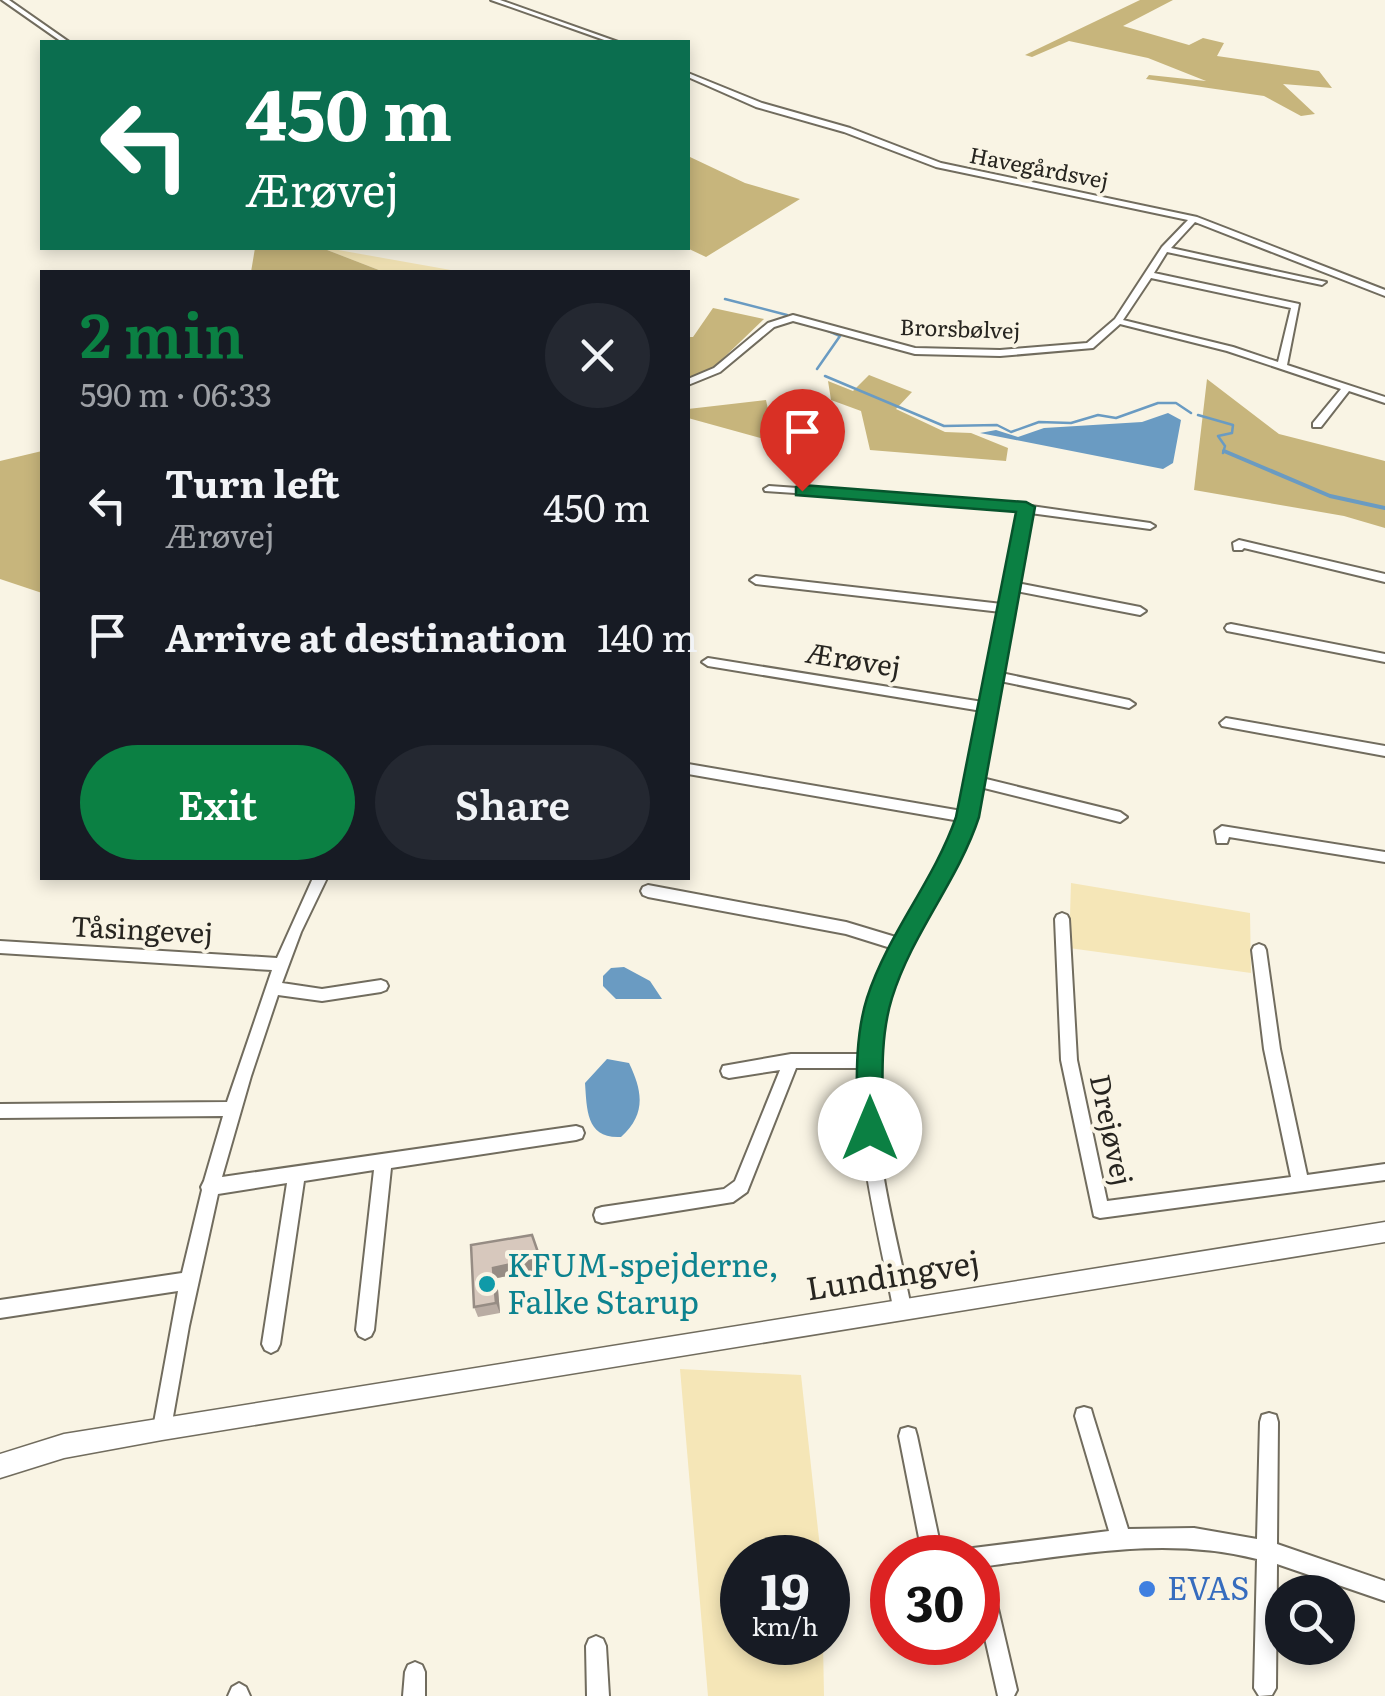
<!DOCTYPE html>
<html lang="en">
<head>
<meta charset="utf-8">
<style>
  body { margin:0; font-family:Literata,serif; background:#242831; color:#f1f3f6; height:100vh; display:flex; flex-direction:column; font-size:38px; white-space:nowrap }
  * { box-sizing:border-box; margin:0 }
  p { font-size:32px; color:#9ea1a6 }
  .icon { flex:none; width:55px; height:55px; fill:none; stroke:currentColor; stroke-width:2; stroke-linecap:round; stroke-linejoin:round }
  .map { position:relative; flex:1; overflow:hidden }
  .side { position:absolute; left:40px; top:270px; width:650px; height:610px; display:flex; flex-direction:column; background:#171b24; border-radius:0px; box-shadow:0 5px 15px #0003 }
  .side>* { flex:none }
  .top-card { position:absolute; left:40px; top:40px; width:650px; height:210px; border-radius:0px; box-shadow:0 5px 15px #0003; background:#0b6e4f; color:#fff; overflow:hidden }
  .buttons { position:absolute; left:1265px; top:1575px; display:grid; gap:20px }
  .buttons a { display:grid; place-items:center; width:90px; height:90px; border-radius:50%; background:#171b24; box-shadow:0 5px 15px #0003; font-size:50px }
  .speed { position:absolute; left:720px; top:1535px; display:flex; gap:20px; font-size:50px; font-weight:700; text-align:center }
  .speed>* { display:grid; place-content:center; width:130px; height:130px; border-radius:50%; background:#171b24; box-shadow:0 5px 15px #0003; line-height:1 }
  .speed small { font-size:25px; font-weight:400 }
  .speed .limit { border:15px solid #d22; background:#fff; color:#111 }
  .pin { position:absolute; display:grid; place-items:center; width:85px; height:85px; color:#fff; margin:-102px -42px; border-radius:50% 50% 50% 0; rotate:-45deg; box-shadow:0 0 10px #0007 }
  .pin .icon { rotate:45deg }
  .me { position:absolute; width:110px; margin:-55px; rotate:0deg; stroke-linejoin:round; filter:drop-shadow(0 0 8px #0008) }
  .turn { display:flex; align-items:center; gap:35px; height:210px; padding:0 40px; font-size:45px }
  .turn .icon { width:130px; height:130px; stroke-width:2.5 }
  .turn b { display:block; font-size:70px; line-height:85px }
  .round { display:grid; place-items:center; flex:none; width:105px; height:105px; border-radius:52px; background:#242831 }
  .overview { display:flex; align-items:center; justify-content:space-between; height:170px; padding:0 40px }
  h1 { font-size:60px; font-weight:600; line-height:75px; color:#0b8043 }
  .primary-button { display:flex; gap:20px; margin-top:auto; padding:20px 40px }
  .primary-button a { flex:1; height:115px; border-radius:60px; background:#0b8043; color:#fff; font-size:40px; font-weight:600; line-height:115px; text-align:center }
  .primary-button a+a { background:#242831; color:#f1f3f6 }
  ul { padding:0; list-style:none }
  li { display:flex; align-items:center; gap:30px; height:130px; padding:0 40px }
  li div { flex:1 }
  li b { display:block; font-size:38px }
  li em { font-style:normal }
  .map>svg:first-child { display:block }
  .green { fill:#f5e6b7 }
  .forest { fill:#c7b57c }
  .water { fill:#6a9bc2 }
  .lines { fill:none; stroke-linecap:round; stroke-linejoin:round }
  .stream-far1 { stroke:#6a9bc2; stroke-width:2.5 }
  .stream { stroke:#6a9bc2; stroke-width:4 }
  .minor-casing { stroke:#716c5e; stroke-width:4 }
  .tertiary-casing { stroke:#716c5e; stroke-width:3 }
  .minor { fill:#fff; fill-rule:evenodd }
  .tertiary { fill:#fff; fill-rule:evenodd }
  .wall { fill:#b9aca3 }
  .shaded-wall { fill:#968c84 }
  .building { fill:#d7c8bd; stroke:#968c84; stroke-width:2.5 }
  .route { fill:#0b8043; stroke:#07532c; stroke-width:2.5 }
  .culture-dot { fill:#0f9aa8; stroke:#f9f4e4; stroke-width:4 }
  .shop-dot { fill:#3f7fe0; stroke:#f9f4e4; stroke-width:4 }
  .labels { text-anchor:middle; stroke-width:8; stroke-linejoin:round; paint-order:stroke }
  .far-street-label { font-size:22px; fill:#272520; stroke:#f9f4e4 }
  .street-label { font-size:28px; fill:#272520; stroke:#f9f4e4 }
  .near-culture-label { font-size:32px; fill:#0d838f; stroke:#f9f4e4; text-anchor:start }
  .near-street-label { font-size:32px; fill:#272520; stroke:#f9f4e4 }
  .near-shop-label { font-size:32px; fill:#366cbe; stroke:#f9f4e4; text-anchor:start }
</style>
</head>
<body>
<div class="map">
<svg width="1385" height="1696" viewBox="0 0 1385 1696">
  <rect width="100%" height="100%" fill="#f9f4e4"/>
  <path class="green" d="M 322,248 L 327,248 L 462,272 L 384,272 Z
    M 1071,883 L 1250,913 L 1251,973 L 1069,948 Z
    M 680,1369 L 801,1375 L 821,1557 L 742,1558 L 742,1642 L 823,1643 L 824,1696 L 708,1696 Z"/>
  <path class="forest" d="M 1140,0 L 1173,0 L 1123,26 L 1189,45 L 1203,38 L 1224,43 L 1217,56 L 1319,71 L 1332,88 L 1283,84 L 1315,114 L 1301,116 L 1264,96 L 1146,79 L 1149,75 L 1206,81 L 1148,58 L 1069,41 L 1032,57 L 1025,55 Z
    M 690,157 L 745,183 L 800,199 L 706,257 L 687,248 Z
    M 255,248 L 322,248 L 384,272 L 251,272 Z
    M 713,308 L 764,319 L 713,368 L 688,378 L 688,337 L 693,337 Z
    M 869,375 L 912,392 L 896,409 L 945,432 L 971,433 L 1008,448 L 1006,461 L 870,450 L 861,411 L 831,400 L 828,381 L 853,391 Z
    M 1207,379 L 1279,434 L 1385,461 L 1385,528 L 1344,516 L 1194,490 Z
    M 766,400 L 775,442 L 688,418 L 688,409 Z
    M 42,451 L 42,593 L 0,579 L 0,461 Z"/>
  <path class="water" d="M 1168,413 L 1181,420 L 1173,463 L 1163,469 L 980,433 L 996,430 L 1018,437 L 1044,428 L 1142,422 Z
    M 624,967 L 650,981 L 662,999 L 616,999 L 603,986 L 603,976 L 611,968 Z
    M 607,1059 L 629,1063 C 643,1092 646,1114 621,1137 C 586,1139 587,1110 585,1083 Z"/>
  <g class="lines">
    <path class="stream-far1" d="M 725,299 L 787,315
      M 817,369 L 840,336 L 826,330
      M 825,376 L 944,426 L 997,425 L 1011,432 L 1039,422 L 1071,423 L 1098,415 L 1116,418 L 1158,403 L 1176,403 L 1191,413
      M 1198,415 L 1233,425 L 1232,433 L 1218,436 L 1225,446 L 1223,453"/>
    <path class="stream" d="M 1224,451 L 1330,496 L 1385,508"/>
    <defs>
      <path id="minor" d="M 2,0 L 9,0 L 69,42 L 62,42 Z
        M 491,0 L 500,0 L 618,42 L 610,42 Z
        M 688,73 L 762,103 L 850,128 L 941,163 L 1197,217 L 1385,290 L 1385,296 L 1195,222 L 1171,248 L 1326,282 L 1322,285 L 1167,252 L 1154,273 L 1299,304 L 1287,365 L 1385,397 L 1385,403 L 1349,391 L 1321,427 L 1313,427 L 1313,423 L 1341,389 L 1227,351 L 1120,324 L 1093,348 L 1000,356 L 915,354 L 793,321 L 774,327 L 720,372 L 688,385 L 688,379 L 714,368 L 768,323 L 793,315 L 915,348 L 1000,350 L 1087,343 L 1115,319 L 1162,247 L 1188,220 L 936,167 L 844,132 L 756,107 L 688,77 ZM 1151,278 L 1291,308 L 1278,362 L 1233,347 L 1123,320 Z
        M 769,486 L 1026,504 L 1031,506 L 1150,523 L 1155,526 L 1150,529 L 1030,513 L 1017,583 L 1140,607 L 1146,611 L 1140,615 L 1016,591 L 1001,673 L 1129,700 L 1135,704 L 1129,708 L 1000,681 L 982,778 L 1120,812 L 1127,817 L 1120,822 L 980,787 C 978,797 977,808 975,817 C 959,874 919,922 896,975 C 851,1082 889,1199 911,1307 L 908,1313 L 902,1316 L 896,1313 L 893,1307 C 878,1228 856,1149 859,1068 L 796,1068 L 747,1192 L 733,1202 L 602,1223 L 596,1221 L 594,1215 L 596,1209 L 602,1207 L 724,1189 L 735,1181 L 780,1070 L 729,1078 L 723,1076 L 721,1071 L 723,1066 L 791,1054 L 861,1054 C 865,1016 877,983 894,949 L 846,934 L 648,897 L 643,895 L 641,891 L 643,887 L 648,885 L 846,922 L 899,938 L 942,862 L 960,821 L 688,774 L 688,764 L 962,811 L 982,711 L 708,666 L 702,662 L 708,658 L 983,702 L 1001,612 L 756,584 L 750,580 L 756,576 L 1002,604 L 1020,511 L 976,505 L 765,491 L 764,489 Z
        M 1239,540 L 1385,574 L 1385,582 L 1244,548 L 1242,550 L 1234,550 L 1233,543 Z
        M 1231,624 L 1385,654 L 1385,662 L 1227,631 L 1225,628 L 1227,625 Z
        M 1226,718 L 1385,746 L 1385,756 L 1222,726 L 1220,723 Z
        M 1222,826 L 1385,852 L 1385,862 L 1229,837 L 1227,843 L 1217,843 L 1215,831 Z
        M 313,878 L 327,878 L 301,932 L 282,983 L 322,989 L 381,980 L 386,982 L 388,986 L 386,990 L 381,992 L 322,1001 L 278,995 L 251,1076 L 222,1177 L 576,1126 L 582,1128 L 584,1133 L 582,1138 L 576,1140 L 391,1168 L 374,1330 L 371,1336 L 365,1339 L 359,1336 L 356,1330 L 374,1170 L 304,1181 L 280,1344 L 277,1350 L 271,1353 L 265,1350 L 262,1344 L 287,1183 L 218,1194 L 189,1326 L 171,1428 L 169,1435 L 162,1437 L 155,1435 L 153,1428 L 178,1291 L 0,1318 L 0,1300 L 182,1273 L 202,1190 L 201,1187 L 204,1181 L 223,1116 L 0,1118 L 0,1104 L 227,1102 L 272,970 L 0,953 L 0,941 L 277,958 Z
        M 1062,913 L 1067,915 L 1069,919 L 1077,1060 L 1107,1201 L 1291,1177 L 1264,1049 L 1252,950 L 1254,946 L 1259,944 L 1264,946 L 1266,950 L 1280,1049 L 1307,1175 L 1385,1164 L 1385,1180 L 1100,1218 L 1094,1216 L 1061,1060 L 1055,919 L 1057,915 Z
        M 1084,1407 L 1091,1409 L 1093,1416 L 1128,1529 L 1194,1528 L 1257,1539 L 1260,1422 L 1262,1415 L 1269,1413 L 1276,1415 L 1278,1422 L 1277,1544 L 1385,1581 L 1385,1601 L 1277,1564 L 1276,1688 L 1272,1695 L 1259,1696 L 1254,1688 L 1257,1559 C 1168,1536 1078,1554 988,1566 L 1017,1690 L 1014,1696 L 998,1696 L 978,1607 L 978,1558 L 963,1558 L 966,1551 L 973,1548 L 1109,1531 L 1075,1416 L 1077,1409 Z
        M 908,1427 L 915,1429 L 917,1436 L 943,1558 L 923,1558 L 899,1436 L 901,1429 Z
        M 596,1636 L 603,1639 L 606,1646 L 609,1696 L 587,1696 L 586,1646 L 589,1639 Z
        M 415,1662 L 422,1665 L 425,1672 L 425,1696 L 403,1696 L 405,1672 L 408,1665 Z
        M 239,1683 L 246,1687 L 250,1696 L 228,1696 L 232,1687 Z"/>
      <path id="tertiary" d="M 1385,1222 L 1385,1242 L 162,1440 L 64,1458 L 0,1478 L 0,1454 L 64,1434 Z"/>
    </defs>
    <use href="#minor" class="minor-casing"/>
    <use href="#tertiary" class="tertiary-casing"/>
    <use href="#minor" class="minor"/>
    <use href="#tertiary" class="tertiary"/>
  </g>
  <path class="wall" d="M 471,1245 L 542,1269 L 497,1278 L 500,1313 L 478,1317 L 474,1307 Z"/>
  <path class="shaded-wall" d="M 540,1258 L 542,1269 L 497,1278 L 500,1313 L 496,1303 L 493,1268 Z"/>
  <path class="building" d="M 532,1235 L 540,1258 L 493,1268 L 496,1303 L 474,1307 L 471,1245 Z"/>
  <path class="route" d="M 802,485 L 1026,502 L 1035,507 L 979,817 C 958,881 912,933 892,998 C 879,1040 883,1086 883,1129 L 879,1138 L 870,1141 L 861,1138 L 857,1129 C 857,1086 854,1039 867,998 C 888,933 934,881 956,817 L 1016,512 L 796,495 L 796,487 Z"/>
  <circle class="culture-dot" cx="487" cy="1284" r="10"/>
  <circle class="shop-dot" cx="1147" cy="1589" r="10"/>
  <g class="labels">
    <g class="far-street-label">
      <text transform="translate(1039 168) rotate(11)" y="8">Havegårdsvej</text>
      <text transform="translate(960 329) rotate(2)" y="8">Brorsbølvej</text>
    </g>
    <g class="street-label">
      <text transform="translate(853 660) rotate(9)" y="10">Ærøvej</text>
      <text transform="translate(142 930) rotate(3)" y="10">Tåsingevej</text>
      <text transform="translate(1111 1130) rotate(78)" y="10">Drejøvej</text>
    </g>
    <g class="near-culture-label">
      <text x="507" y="1277">KFUM-spejderne,<tspan x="507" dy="37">Falke Starup</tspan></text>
    </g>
    <g class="near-street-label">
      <text transform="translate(893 1276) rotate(-9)" y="11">Lundingvej</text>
    </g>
    <g class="near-shop-label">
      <text x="1167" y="1600">EVAS</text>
    </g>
  </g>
</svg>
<div class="buttons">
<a><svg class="icon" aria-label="search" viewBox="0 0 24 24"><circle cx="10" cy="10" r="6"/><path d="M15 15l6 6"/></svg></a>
</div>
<div class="speed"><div>19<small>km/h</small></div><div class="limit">30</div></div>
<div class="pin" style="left:802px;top:491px;background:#d93025"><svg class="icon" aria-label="arrive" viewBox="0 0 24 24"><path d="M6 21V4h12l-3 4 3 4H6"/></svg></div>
<svg class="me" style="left:870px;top:1129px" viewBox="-20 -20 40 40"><circle r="19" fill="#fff"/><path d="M0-13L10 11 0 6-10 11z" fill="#0b8043"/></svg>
<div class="top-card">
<div class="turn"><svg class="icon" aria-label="left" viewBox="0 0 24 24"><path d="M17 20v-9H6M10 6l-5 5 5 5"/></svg><div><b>450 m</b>Ærøvej</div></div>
</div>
<section class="side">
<div class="overview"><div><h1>2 min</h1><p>590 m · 06:33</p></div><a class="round"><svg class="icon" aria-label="close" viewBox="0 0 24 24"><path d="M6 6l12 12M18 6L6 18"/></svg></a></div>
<ul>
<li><svg class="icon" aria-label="left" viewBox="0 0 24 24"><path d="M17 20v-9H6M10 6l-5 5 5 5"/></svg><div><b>Turn left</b><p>Ærøvej</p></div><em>450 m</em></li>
<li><svg class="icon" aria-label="arrive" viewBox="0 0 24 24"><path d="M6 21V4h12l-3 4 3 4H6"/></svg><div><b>Arrive at destination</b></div><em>140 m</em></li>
</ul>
<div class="primary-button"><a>Exit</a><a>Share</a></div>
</section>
</div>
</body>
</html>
